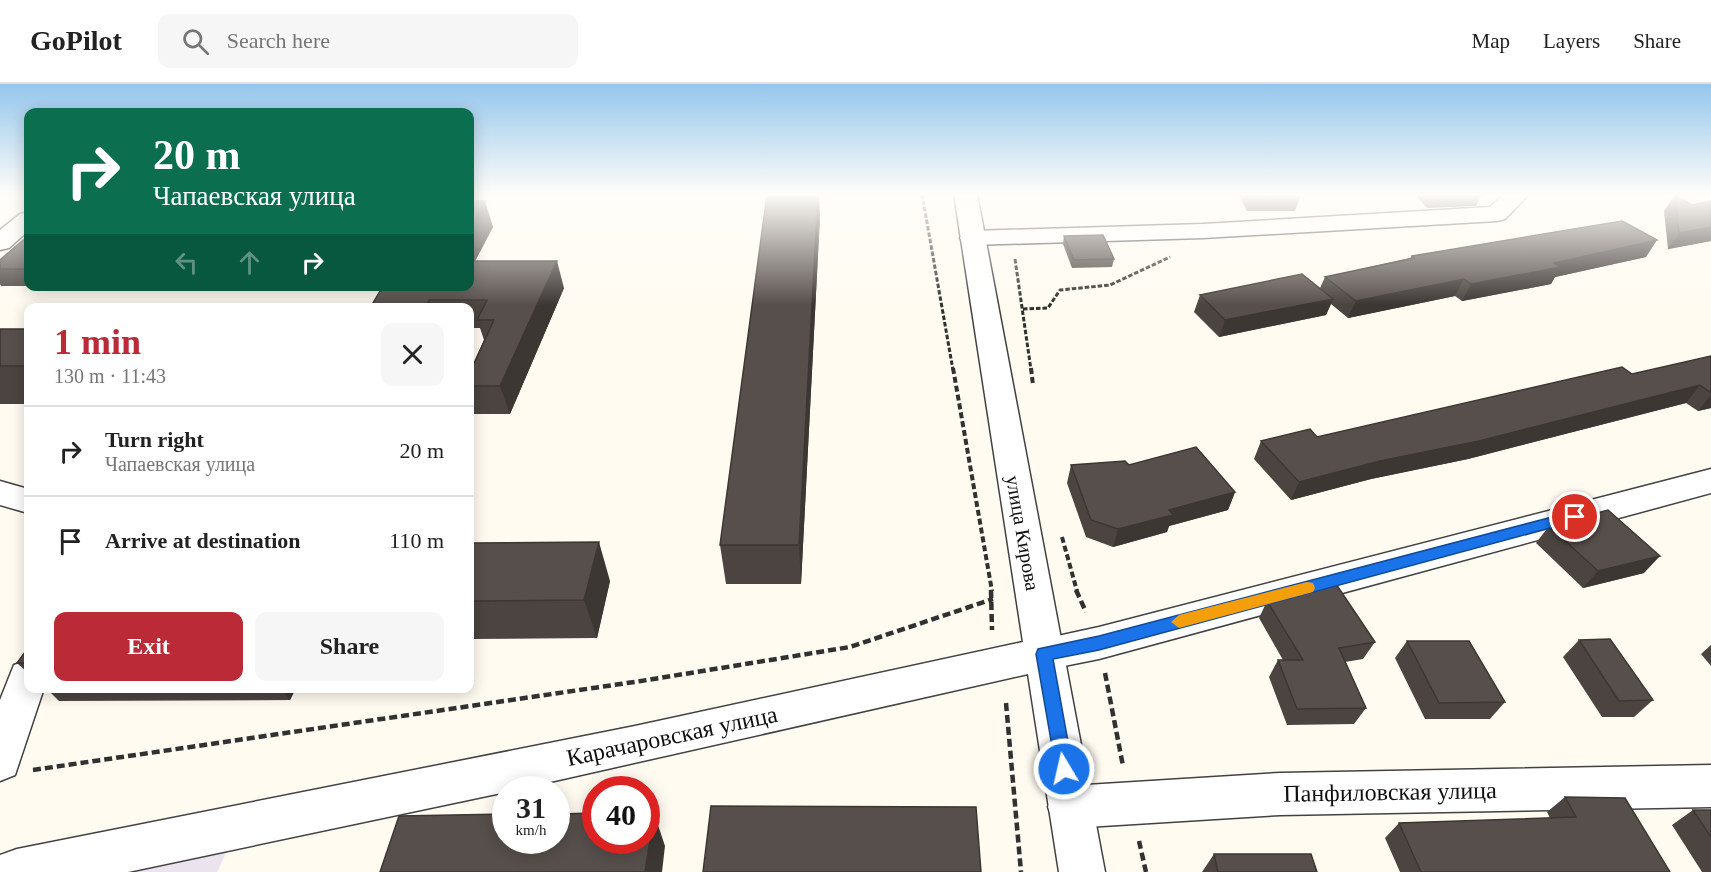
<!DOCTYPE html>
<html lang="en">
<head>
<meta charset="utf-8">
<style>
  body { margin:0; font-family:Georgia,serif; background:#f6f6f6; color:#222; height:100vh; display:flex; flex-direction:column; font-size:22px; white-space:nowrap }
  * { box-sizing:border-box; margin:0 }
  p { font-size:20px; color:#767676 }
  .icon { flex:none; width:33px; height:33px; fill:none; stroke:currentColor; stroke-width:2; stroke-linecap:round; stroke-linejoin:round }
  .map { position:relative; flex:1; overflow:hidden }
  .drawer { position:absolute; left:24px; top:219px; width:450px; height:390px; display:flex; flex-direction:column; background:#fff; border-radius:12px; box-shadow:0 3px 15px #0003 }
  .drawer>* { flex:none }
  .banner { position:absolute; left:24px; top:24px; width:450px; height:183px; border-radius:12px; box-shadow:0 3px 15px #0003; background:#0b6e4f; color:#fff; overflow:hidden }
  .speed { position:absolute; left:492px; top:692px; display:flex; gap:12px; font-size:30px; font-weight:700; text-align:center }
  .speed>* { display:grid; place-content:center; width:78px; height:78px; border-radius:50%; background:#fff; box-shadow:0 3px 15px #0003; line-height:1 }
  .speed small { font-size:15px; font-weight:400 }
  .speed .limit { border:9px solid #d22; background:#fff; color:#111 }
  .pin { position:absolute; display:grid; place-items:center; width:51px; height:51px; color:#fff; margin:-26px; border:3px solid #fff; border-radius:50%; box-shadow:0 2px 6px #0007 }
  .me { position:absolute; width:66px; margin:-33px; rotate:351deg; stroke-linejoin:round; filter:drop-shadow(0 0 4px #0008) }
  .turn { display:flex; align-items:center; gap:21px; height:126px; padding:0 30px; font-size:27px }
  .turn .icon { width:78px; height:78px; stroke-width:2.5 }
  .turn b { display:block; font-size:42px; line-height:51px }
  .lanes { display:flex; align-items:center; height:57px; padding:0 30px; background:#0003; justify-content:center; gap:30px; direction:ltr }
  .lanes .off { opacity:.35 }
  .round { display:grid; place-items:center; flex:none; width:63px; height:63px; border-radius:12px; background:#f6f6f6 }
  .headline { display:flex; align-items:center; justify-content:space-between; height:102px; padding:0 30px }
  h1 { font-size:36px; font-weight:700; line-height:45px; color:#bb2a37 }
  .button { display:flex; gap:12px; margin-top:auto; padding:12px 30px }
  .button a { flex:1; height:69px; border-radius:12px; background:#bb2a37; color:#fff; font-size:24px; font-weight:700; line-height:69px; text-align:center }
  .button a+a { background:#f6f6f6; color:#222 }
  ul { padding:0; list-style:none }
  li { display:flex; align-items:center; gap:18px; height:90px; padding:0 30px; border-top:2px solid #e0e0e0 }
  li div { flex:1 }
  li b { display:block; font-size:22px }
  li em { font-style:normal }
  header { display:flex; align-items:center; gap:36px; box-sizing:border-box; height:84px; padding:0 30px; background:#fff; border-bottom:2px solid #e0e0e0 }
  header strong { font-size:28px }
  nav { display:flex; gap:33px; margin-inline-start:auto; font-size:21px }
  .search { width:420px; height:54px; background:#f6f6f6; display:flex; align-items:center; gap:15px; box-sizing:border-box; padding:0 21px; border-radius:12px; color:#767676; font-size:22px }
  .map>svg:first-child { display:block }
  .industrial { fill:#ebe3ed }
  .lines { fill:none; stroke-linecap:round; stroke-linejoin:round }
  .minor-casing { stroke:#424242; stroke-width:3 }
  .tertiary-casing { stroke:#424242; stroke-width:3 }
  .path-far2 { stroke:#313131; stroke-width:3; stroke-dasharray:4.5 2; stroke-linecap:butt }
  .path-far1 { stroke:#313131; stroke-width:4; stroke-dasharray:6 3; stroke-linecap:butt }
  .path { stroke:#313131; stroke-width:4.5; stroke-dasharray:8 4; stroke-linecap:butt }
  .minor { fill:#fff; fill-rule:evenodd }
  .tertiary { fill:#fff; fill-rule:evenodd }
  .wall { fill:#4b4440 }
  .shaded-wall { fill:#3d3734 }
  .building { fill:#574f4b; stroke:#3d3734; stroke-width:1.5 }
  .route { fill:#1a73e8; stroke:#114b97; stroke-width:1.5 }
  .slow { fill:#f59e0b }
  .labels { text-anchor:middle; stroke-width:6; stroke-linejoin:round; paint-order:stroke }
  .street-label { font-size:20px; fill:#0f0f0f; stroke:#fff }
  .near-street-label { font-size:24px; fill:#0f0f0f; stroke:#fff }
</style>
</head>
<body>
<header>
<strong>GoPilot</strong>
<div class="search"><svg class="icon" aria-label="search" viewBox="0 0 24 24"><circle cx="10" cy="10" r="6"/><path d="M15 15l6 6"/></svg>Search here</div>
<nav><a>Map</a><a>Layers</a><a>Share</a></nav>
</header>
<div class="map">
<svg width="1711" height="788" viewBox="0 0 1711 788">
  <rect width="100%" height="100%" fill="#fffbf1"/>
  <path class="industrial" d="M 227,767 L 217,788 L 128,788 Z"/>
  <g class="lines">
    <defs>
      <path id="minor" d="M 1504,110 L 1529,110 L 1505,135 L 1497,137 L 1203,154 L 972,161 L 963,159 L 960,154 L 963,149 L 972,147 L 1203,140 L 1490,123 Z
        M 28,128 L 28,147 L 9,164 L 0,166 L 0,146 L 20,130 Z
        M 1711,385 L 1711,409 L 1099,575 L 1044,586 L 1030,582 L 1024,570 L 1030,558 L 1099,543 Z
        M 0,397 L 28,405 L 28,429 L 0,421 Z
        M 28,576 L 28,604 L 44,604 L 15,691 L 0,697 L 0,616 L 14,581 Z
        M 1711,681 L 1711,723 L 1280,731 L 1070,744 L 1054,738 L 1048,723 L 1054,708 L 1070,702 L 1280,689 Z"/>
      <path id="tertiary" d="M 954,110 L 977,110 L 1105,788 L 1059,788 L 1028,590 L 519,705 L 506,705 L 506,708 L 128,788 L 0,788 L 0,771 L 17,765 L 635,642 L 1023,558 Z"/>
    </defs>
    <use href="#minor" class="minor-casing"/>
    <use href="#tertiary" class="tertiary-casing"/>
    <path class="path-far2" d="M 922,110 L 953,286
      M 1015,175 L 1031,286
      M 1023,225 L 1048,224 L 1060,206 L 1110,201 L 1170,173"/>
    <path class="path-far1" d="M 953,284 L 992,507
      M 1031,284 L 1033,301
      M 1062,453 L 1077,507"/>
    <path class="path" d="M 991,506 L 992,546
      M 1076,506 L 1086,528
      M 1105,589 L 1123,682
      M 1006,619 L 1021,788
      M 33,686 L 641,597 L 850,563 L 993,515
      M 1139,757 L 1146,788"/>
    <use href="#minor" class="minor"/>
    <use href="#tertiary" class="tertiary"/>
  </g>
  <path class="wall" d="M 1238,110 L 1301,110 L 1295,127 L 1247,127 Z
    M 1415,110 L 1482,110 L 1476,122 L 1427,124 Z
    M 1675,111 L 1692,121 L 1711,117 L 1711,157 L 1668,165 L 1664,127 Z
    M 470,117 L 493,143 L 474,177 L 564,204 L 510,330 L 474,330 L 470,319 L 470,288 L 484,256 L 480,244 L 470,244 L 470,224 L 370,224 Z
    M 820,132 L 801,500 L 726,500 L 720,461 Z
    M 28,152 L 28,202 L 1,202 L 0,200 L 0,176 Z
    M 1064,152 L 1114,175 L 1112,183 L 1072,184 L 1063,160 Z
    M 1412,172 L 1646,173 L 1555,193 L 1551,200 L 1462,217 L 1455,212 L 1348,234 L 1331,220 L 1326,231 L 1219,253 L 1194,228 L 1200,211 L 1320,204 L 1325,193 L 1410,174 Z
    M 0,245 L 28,245 L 28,320 L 0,320 Z
    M 1711,272 L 1711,324 L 1698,327 L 1686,319 L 1468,375 L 1371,395 L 1291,416 L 1254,375 L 1261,357 L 1317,353 L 1632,290 Z
    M 1071,381 L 1129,381 L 1235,408 L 1228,426 L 1169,442 L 1167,448 L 1113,463 L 1086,453 L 1067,399 Z
    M 1549,442 L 1644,489 L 1583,504 L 1536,459 Z
    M 470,459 L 610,497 L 597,554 L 470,555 Z
    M 1267,517 L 1375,558 L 1363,575 L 1345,578 L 1366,624 L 1354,640 L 1287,641 L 1269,593 L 1278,576 L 1283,576 L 1259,534 Z
    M 1579,556 L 1653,616 L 1634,633 L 1602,633 L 1563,573 Z
    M 1407,557 L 1505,618 L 1490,635 L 1425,635 L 1395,574 Z
    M 1711,561 L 1711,582 L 1701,570 Z
    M 28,564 L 28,589 L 17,579 Z
    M 46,604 L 296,604 L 290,616 L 59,617 Z
    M 1565,713 L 1670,788 L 1400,788 L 1385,754 L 1399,739 L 1550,734 L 1547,728 Z
    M 1693,726 L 1711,726 L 1711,788 L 1702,788 L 1672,741 Z
    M 1214,770 L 1317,788 L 1202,788 Z"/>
  <path class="shaded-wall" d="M 818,110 L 819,110 L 820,132 L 801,500 L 799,461 Z
    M 485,117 L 493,143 L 470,187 L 470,144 Z
    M 1711,143 L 1711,157 L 1668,165 L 1679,149 Z
    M 1657,156 L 1646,173 L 1555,193 L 1551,200 L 1462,217 L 1471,200 L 1554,179 Z
    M 557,177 L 564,204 L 510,330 L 500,302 Z
    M 1464,195 L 1455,212 L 1348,234 L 1356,217 Z
    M 1333,215 L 1326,231 L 1219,253 L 1225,236 Z
    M 429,216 L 431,224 L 425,224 Z
    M 1700,301 L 1686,319 L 1468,375 L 1371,395 L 1291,416 L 1299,398 L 1380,377 Z
    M 1711,311 L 1711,324 L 1698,327 Z
    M 1235,408 L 1228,426 L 1169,442 L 1167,448 L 1113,463 L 1118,445 L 1169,426 Z
    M 599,458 L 610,497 L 597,554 L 584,516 Z
    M 1660,472 L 1644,489 L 1583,504 L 1598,487 Z
    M 281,604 L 296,604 L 290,616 Z
    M 654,729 L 665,762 L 662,788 L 645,788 Z"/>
  <path class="building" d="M 767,110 L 818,110 L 799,461 L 720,461 Z
    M 1675,111 L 1692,121 L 1711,117 L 1711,143 L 1679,149 Z
    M 470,117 L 485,117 L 470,144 Z
    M 1622,137 L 1657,156 L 1554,179 L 1561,183 L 1471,200 L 1464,195 L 1356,217 L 1325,193 L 1414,174 L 1412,172 Z
    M 1103,151 L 1114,175 L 1074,176 L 1064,152 Z
    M 28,152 L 28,185 L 0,185 L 0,176 Z
    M 470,177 L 557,177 L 500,302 L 470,302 L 470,288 L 494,236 L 477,236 L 487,216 L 429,216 L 425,224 L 370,224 L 383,202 L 470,202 Z
    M 1302,190 L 1333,215 L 1225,236 L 1200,211 Z
    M 0,245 L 28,245 L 28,282 L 0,282 Z
    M 1711,272 L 1711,309 L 1700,301 L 1479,357 L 1380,377 L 1299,398 L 1261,357 L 1310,345 L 1317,353 L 1622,283 L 1632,290 Z
    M 1196,363 L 1235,408 L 1169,426 L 1173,431 L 1118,445 L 1091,436 L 1071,381 L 1125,377 L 1129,381 Z
    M 1608,426 L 1660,472 L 1598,487 L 1549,442 Z
    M 599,458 L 584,516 L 470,517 L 470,459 Z
    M 1336,500 L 1375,558 L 1339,564 L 1366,624 L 1297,625 L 1278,576 L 1303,576 L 1267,517 Z
    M 1610,555 L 1653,616 L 1619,617 L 1579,556 Z
    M 1407,557 L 1469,557 L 1505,618 L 1439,619 Z
    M 28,564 L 28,579 L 17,579 Z
    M 1565,713 L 1625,714 L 1670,788 L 1421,788 L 1399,739 L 1576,733 Z
    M 711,722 L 976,723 L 981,788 L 703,788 Z
    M 1693,726 L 1711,726 L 1711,753 Z
    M 596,729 L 596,756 L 646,756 L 646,729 L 654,729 L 645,788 L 380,788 L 399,732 L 506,730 L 506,756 L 556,756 L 556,730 Z
    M 1214,770 L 1311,770 L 1317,788 L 1218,788 Z"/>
  <linearGradient id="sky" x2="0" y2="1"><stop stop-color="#94c6ed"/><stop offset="0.5" stop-color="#fffdf9"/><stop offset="1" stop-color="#fffdf9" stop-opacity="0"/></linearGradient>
  <rect width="1711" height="221" fill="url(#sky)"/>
  <path class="route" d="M 1575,427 L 1580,429 L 1580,436 L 1099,566 L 1053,575 L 1073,685 L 1070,691 L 1064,694 L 1057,691 L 1036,570 L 1038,565 L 1099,552 Z"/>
  <path class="slow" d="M 1307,498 L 1313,499 L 1315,504 L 1313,508 L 1179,544 L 1171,538 L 1179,531 Z"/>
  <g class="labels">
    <g class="street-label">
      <text transform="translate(1023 449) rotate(80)" y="7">улица Кирова</text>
    </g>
    <g class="near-street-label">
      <text transform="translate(672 652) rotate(-12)" y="8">Карачаровская улица</text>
      <text transform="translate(1390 708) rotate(-1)" y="8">Панфиловская улица</text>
    </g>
  </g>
</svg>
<div class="speed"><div>31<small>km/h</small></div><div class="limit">40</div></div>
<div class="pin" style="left:1575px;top:433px;background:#d93025"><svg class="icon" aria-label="arrive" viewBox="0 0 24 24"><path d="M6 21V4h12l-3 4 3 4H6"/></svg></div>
<svg class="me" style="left:1064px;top:685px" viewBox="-20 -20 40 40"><circle r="17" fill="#1a73e8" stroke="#fff" stroke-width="3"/><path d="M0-11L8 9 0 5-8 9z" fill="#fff"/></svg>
<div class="banner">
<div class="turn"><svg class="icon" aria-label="right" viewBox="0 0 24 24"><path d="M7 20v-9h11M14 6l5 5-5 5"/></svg><div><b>20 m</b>Чапаевская улица</div></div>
<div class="lanes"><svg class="icon off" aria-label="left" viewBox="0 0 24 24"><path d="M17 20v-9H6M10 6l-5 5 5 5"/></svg><svg class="icon off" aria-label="ahead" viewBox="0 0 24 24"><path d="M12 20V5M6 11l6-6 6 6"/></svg><svg class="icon" aria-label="right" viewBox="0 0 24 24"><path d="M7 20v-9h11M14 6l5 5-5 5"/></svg></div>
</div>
<section class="drawer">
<div class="headline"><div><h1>1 min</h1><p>130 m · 11:43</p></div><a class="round"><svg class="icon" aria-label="close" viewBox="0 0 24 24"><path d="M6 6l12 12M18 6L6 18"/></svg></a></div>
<ul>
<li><svg class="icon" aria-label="right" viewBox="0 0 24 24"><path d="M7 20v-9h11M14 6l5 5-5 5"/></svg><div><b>Turn right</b><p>Чапаевская улица</p></div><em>20 m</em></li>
<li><svg class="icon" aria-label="arrive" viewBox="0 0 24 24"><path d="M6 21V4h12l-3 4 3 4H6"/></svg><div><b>Arrive at destination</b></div><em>110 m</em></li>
</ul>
<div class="button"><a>Exit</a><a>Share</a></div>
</section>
</div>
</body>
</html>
